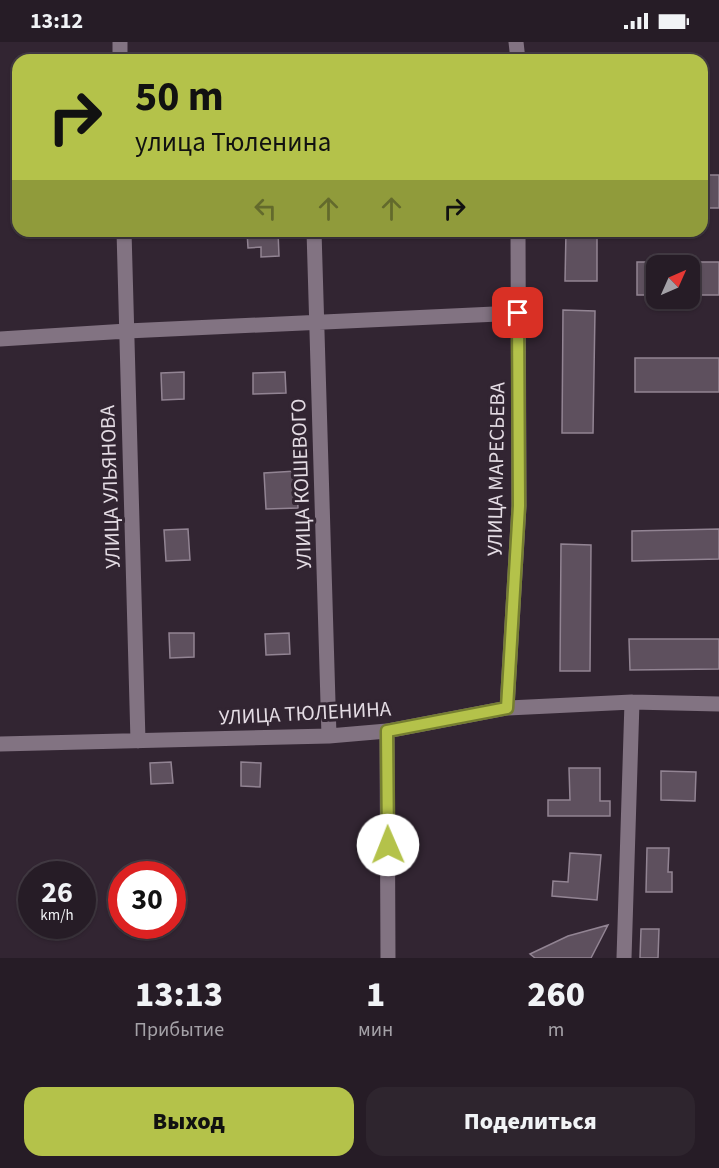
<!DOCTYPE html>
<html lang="ru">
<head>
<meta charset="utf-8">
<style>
  body { margin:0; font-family:"Source Sans 3",sans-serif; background:#2e252e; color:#f1f3f6; height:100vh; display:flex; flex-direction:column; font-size:22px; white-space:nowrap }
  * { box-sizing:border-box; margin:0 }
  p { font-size:20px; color:#a4a1a7 }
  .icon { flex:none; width:33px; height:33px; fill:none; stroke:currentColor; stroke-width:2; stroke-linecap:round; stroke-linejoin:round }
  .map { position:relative; height:916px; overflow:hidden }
  .side { display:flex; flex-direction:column; background:#261c26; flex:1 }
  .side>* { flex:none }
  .top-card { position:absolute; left:12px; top:12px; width:696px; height:183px; border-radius:18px; box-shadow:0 2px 4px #0004,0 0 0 2px #423a43; background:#b4c24a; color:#111; overflow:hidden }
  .needle { width:39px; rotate:45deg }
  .tools { position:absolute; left:646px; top:213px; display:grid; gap:12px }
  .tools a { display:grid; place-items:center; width:54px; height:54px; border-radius:12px; background:#261c26; box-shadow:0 2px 4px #0004,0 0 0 2px #423a43; font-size:30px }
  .speed { position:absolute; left:18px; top:819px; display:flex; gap:12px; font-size:30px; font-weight:700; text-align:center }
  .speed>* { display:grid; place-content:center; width:78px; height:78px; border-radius:50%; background:#261c26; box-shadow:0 2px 4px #0004,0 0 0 2px #423a43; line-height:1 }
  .speed small { font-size:15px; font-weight:400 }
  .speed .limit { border:9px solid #d22; background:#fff; color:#111 }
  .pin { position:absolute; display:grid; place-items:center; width:51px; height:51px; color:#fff; margin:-26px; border-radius:12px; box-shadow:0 3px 9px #0006 }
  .me { position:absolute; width:66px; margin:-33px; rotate:359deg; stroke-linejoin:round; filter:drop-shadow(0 0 4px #0008) }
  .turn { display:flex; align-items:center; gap:21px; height:126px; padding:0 24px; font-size:27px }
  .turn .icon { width:78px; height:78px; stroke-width:2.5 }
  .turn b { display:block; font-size:42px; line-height:51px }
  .lanes { display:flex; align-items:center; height:57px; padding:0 24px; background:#0003; justify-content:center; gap:30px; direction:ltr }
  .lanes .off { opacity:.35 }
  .eta { display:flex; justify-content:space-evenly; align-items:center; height:102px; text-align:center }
  .eta b { font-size:36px; font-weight:800; line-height:42px }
  .primary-button { display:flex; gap:12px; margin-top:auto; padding:12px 24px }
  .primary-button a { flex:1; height:69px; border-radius:18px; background:#b4c24a; color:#111; font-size:24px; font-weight:800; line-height:69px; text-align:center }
  .primary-button a+a { background:#2e252e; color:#f1f3f6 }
  .status { display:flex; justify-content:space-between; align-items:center; height:42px; padding:0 30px; background:#261c26; direction:ltr }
  .status svg { height:16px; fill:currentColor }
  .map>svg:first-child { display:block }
  .building { fill:#5e505e; stroke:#928493; stroke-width:1.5 }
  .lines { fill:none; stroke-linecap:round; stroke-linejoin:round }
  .minor { stroke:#827382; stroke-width:15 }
  .route-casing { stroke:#757e30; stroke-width:15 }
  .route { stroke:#b4c24a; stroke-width:10 }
  .labels { text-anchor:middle; stroke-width:6; stroke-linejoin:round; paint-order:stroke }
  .street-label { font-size:21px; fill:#e4dce4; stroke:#322532 }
</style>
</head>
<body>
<div class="status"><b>13:12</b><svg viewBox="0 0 49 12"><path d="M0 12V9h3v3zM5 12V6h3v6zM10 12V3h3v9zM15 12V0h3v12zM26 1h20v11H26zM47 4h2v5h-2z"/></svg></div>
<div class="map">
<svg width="719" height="916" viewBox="0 0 719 916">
  <rect width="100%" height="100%" fill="#322532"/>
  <path class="building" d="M 702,133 L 719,133 L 719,166 L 702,166 Z
    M 247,189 L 278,189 L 279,214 L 261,215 L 261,205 L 248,206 Z
    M 566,189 L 597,189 L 597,239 L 565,239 Z
    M 637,220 L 719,220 L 719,253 L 690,253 L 690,224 L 657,224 L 657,253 L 637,253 Z
    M 563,268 L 595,269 L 593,391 L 562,391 Z
    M 635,316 L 719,316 L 719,350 L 635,350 Z
    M 184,330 L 184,357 L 162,358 L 161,331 Z
    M 285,330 L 286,351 L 253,352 L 253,331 Z
    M 296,429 L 298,466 L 266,467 L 264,431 Z
    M 188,487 L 190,518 L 166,519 L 164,488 Z
    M 719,487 L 719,517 L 632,519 L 632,489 Z
    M 561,502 L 591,503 L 590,629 L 560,629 Z
    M 169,591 L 194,591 L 194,615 L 170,616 Z
    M 289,591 L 290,612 L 266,613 L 265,592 Z
    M 629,597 L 719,597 L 719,627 L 630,628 Z
    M 171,720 L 173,741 L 151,742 L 150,721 Z
    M 241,720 L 261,721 L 260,745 L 241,744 Z
    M 569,726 L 600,726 L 600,759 L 610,759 L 610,774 L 548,774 L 548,758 L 570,758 Z
    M 661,729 L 696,730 L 695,759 L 661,758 Z
    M 647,806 L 669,806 L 668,830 L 672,830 L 672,850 L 646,850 Z
    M 570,811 L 601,813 L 597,858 L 552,854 L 553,839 L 568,840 Z
    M 608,883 L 591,916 L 535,916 L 530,912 L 568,894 Z
    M 641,887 L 659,887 L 658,916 L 640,916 Z"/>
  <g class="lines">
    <path class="minor" d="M 120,0 L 120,18
      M 516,0 L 518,18
      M 124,189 L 138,699
      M 314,189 L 329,694
      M 0,297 L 127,289 L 518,271
      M 507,666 L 519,464 L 518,189
      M 387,689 L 388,916
      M 0,702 L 329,694 L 387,689 L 507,666 L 632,660 L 719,662
      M 624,916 L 632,660"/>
  </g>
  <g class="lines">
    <defs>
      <path id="route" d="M 388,803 L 387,689 L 507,666 L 519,464 L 518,271"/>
    </defs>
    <use href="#route" class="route-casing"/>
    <use href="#route" class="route"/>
  </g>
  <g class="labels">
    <g class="street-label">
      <text transform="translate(496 427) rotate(-89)" y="7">УЛИЦА МАРЕСЬЕВА</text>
      <text transform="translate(301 442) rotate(-92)" y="7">УЛИЦА КОШЕВОГО</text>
      <text transform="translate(110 445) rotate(-92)" y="7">УЛИЦА УЛЬЯНОВА</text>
      <text transform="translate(305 671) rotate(-3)" y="7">УЛИЦА ТЮЛЕНИНА</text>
    </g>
  </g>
</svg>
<div class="tools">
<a><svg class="needle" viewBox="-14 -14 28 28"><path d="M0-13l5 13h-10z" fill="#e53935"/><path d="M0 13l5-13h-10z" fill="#a4a1a7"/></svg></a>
</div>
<div class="speed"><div>26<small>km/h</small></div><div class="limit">30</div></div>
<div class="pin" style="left:518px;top:271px;background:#d93025"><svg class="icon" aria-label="arrive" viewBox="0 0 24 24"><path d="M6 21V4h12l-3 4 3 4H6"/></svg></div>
<svg class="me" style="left:388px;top:803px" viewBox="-20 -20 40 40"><circle r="19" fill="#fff"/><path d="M0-13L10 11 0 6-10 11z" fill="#b4c24a"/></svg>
<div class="top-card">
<div class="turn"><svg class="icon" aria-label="right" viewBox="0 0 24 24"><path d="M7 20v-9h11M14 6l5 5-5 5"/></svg><div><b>50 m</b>улица Тюленина</div></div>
<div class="lanes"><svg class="icon off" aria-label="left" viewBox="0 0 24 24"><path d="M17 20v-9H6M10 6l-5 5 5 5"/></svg><svg class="icon off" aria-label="ahead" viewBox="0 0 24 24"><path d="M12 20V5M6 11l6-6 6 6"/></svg><svg class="icon off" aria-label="ahead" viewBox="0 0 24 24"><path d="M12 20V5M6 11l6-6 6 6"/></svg><svg class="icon" aria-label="right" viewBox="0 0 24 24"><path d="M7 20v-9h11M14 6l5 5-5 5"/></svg></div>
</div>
</div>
<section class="side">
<div class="eta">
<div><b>13:13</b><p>Прибытие</p></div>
<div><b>1</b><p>мин</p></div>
<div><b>260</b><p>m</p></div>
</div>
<div class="primary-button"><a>Выход</a><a>Поделиться</a></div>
</section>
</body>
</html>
